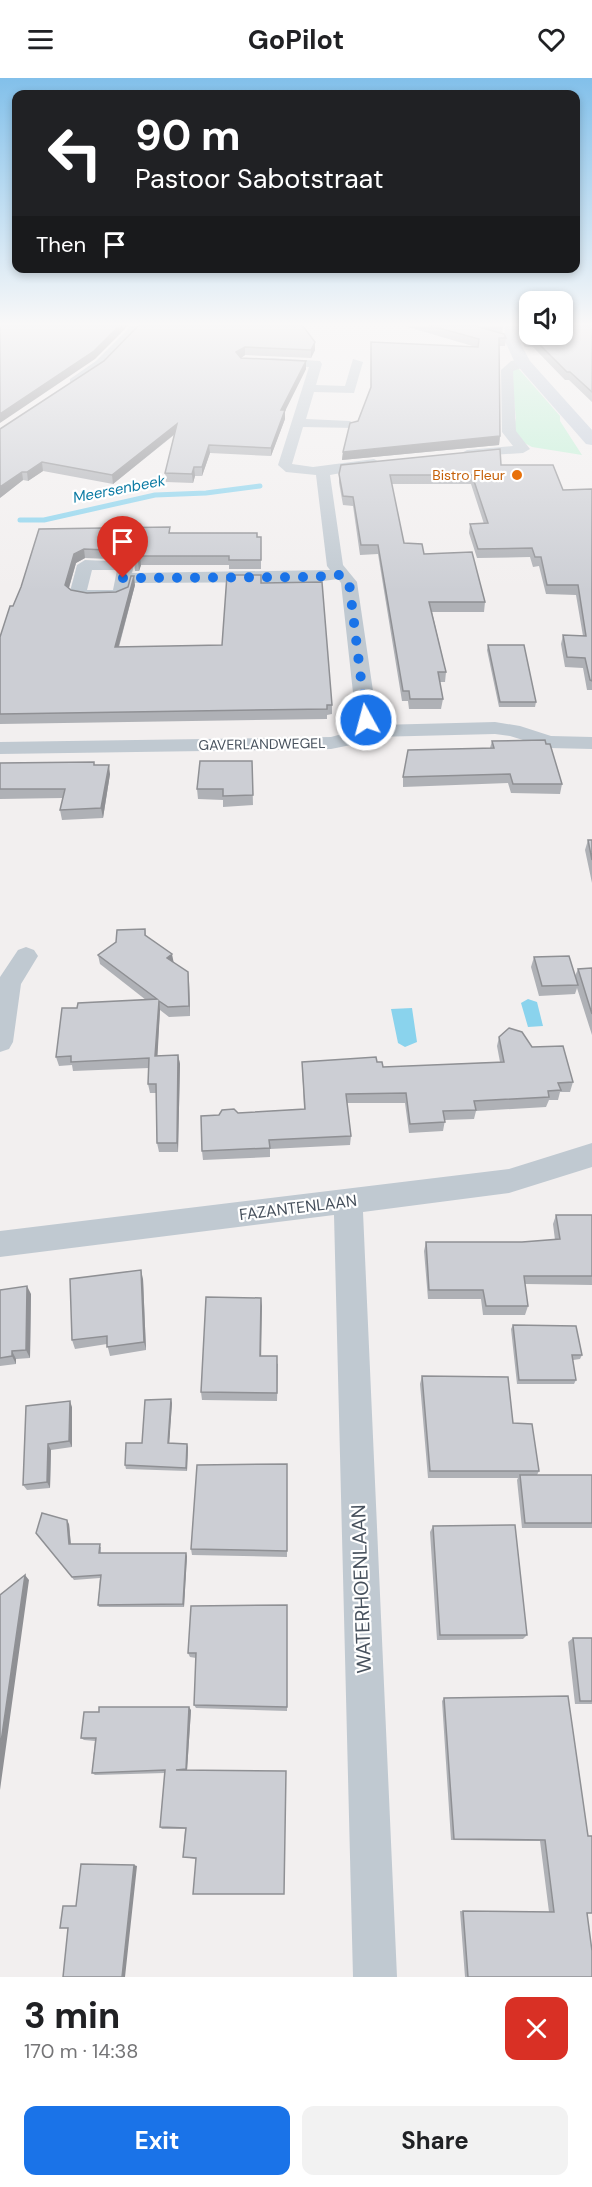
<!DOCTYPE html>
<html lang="en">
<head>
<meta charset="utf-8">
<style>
  body { margin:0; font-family:"DM Sans",sans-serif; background:#f2f2f2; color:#202124; height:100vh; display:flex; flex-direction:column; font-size:22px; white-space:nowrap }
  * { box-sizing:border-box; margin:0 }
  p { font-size:20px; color:#757577 }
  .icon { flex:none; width:33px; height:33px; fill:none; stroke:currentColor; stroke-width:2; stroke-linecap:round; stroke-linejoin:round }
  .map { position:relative; height:1899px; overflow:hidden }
  .panel { display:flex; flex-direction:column; background:#fff; flex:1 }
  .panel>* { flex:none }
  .hud { position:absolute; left:12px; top:12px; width:568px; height:183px; border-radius:12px; box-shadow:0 3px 9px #0003; background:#202124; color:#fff; overflow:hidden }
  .fabs { position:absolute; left:519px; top:213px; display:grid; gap:12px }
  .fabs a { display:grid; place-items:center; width:54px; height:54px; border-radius:12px; background:#fff; box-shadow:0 3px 9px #0003; font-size:30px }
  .pin { position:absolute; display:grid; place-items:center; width:51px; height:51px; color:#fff; margin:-62px -26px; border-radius:50% 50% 50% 0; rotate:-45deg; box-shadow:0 0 6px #0007 }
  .pin .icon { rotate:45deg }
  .me { position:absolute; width:66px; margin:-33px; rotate:353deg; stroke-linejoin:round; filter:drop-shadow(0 0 4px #0008) }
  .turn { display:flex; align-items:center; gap:21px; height:126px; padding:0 24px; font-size:27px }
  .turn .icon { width:78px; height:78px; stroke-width:2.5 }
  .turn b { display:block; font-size:42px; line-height:51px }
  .then { display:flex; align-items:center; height:57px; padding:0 24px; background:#0003; gap:12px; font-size:22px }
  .round { display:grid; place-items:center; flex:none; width:63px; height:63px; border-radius:12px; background:#f2f2f2 }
  .headline { display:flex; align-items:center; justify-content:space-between; height:102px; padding:0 24px }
  h1 { font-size:36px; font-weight:700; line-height:45px }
  .button { display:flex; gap:12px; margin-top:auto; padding:12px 24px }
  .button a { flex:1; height:69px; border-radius:12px; background:#1a73e8; color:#fff; font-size:24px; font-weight:700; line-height:69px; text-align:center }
  .button a+a { background:#f2f2f2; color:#202124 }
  header { display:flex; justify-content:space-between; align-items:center; height:78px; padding:0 24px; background:#fff; font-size:27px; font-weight:700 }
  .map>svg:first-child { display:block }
  .green { fill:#bdf0d3 }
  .water { fill:#8ad3ed }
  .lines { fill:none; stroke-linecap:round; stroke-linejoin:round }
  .stream { stroke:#8ad3ed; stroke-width:5 }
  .street { fill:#c0c9d1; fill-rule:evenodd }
  .secondary { fill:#c2cbd8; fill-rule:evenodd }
  .wall { fill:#afb1b6 }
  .shaded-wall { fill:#8f9094 }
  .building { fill:#ccced4; stroke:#8f9094; stroke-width:1.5 }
  .route { stroke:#1a73e8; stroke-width:10; stroke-dasharray:0 18 }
  .food-dot { fill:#e8710a; stroke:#fff; stroke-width:2 }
  .labels { text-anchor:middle; stroke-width:4.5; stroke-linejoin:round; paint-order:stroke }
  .far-food-label { font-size:14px; fill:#c56008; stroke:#fff; text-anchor:end }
  .far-street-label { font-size:14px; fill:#47515d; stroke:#fff }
  .far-water-label { font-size:15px; font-style:italic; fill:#0b7ba4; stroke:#fff }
  .street-label { font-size:16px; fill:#47515d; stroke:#fff }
  .near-street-label { font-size:20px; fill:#47515d; stroke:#fff }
</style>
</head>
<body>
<header><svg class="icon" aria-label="menu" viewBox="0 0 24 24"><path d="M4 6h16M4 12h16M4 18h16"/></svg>GoPilot<svg class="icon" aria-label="heart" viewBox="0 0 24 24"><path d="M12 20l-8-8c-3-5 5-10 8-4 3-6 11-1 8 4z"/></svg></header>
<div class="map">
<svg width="592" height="1899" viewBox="0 0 592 1899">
  <rect width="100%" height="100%" fill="#f2efef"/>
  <path class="green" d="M 517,289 L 560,338 L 560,343 L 582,377 L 532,369 L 517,361 L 513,355 L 516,340 L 511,296 L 512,291 Z"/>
  <path class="water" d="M 528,921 L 537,924 L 543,948 L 528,949 L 521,925 Z
    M 412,930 L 417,964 L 405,969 L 398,965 L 391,931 Z"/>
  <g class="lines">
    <path class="stream" d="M 20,442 L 44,442 L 155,417 L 206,415 L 260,408"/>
    <path class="street" d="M 132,247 L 144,247 C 132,262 88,311 70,307 L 70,301 L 96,283 Z
      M 272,280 L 320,283 L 322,286 L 316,307 L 345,308 L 353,281 L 363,284 L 354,315 L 314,314 L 306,341 L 350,343 L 357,347 L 355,350 L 303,349 L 292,386 L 313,389 L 374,381 L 381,385 L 374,389 L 330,397 L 343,487 L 357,504 L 378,647 L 495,644 L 520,648 L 551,658 L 592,659 L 592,671 L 549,670 L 510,658 L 495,656 L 374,659 L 361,665 L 331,671 L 0,676 L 0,664 L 331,659 L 360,651 L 356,642 L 341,505 L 338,501 L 316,504 L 130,505 L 128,517 C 122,525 75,525 69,517 L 77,487 L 85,482 L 132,484 L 134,487 L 132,495 L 330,492 L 327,488 L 316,397 L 286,394 L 278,387 L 309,289 L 268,287 L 268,281 ZM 92,492 L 117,492 L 113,512 L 87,512 Z
      M 523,281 L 527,282 L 527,288 L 513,293 L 516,353 L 530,371 L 523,375 L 462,379 L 460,376 L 467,372 L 513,368 L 502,354 L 501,292 L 511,283 Z
      M 26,869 L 34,872 L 38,878 L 21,906 L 13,964 L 9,971 L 0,974 L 0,899 L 18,872 Z
      M 592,1065 L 592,1089 L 509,1115 L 363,1134 L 397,1899 L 353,1899 L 334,1137 L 0,1179 L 0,1153 L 509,1091 Z"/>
    <path class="secondary" d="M 505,247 L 519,247 L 518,261 L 530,283 L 592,352 L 592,367 L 586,366 L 515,285 L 504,261 Z"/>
  </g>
  <path class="wall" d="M 139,247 L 315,264 L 315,272 L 311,280 L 245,277 L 240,280 L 306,283 L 306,291 L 285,333 L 285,341 L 271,378 L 210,375 L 202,398 L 195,398 L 193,405 L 166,404 L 165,395 L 174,357 L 113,406 L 43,393 L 28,403 L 23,402 L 0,420 L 104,283 Z
    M 401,247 L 472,247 L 506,260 L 505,268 L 499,268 L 500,358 L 499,367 L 342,382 L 343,374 L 358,343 L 371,310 L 371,264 L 476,269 Z
    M 474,247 L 503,247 L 502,255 Z
    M 519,247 L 592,247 L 592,324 L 569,302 L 565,302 L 533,269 L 525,269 L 520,261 Z
    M 501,387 L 563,412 L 592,411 L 592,612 L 587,612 L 583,590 L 565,589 L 561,566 L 563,557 L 583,558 L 576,517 L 546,516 L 539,488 L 533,489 L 530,479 L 477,480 L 469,455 L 470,446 L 484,446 L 471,406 L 391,406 L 404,465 L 424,476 L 485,524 L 484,534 L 432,534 L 446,594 L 445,604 L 440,604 L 443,621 L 441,631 L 409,631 L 408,623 L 402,623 L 378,476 L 360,477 L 353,428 L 343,427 L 339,405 L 339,396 Z
    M 39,451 L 170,455 L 261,459 L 261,491 L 229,491 L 229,487 L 141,487 L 139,493 L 135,493 L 134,484 L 132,482 L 85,480 L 76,485 L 69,510 L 71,512 L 87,515 L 116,514 L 135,507 L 119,569 L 222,567 L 261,505 L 332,627 L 332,636 L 327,637 L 327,641 L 0,646 L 0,559 L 21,509 Z
    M 488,567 L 536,624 L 535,629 L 499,629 L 487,572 Z
    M 492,663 L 546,666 L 562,706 L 560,716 L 511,715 L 508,705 L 403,709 L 403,699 L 490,670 Z
    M 252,683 L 253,727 L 223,729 L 223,722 L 198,721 L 197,711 Z
    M 0,685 L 95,687 L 110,696 L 103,740 L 62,742 L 60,732 L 63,720 L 0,721 Z
    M 588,762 L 592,762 L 592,805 L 585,772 Z
    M 145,851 L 146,858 L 173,884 L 189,903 L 190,938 L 169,939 L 160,932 L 157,978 L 178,977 L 180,986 L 178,1074 L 159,1074 L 157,1065 L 156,1015 L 150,1015 L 148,1006 L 149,990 L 73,993 L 72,987 L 59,988 L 56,979 L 77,930 L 146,922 L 100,886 L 98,877 Z
    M 534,879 L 575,898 L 578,891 L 592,890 L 592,957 L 577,910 L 575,916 L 539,918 L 531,889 Z
    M 499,959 L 532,969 L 573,1004 L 570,1014 L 560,1014 L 558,1022 L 549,1022 L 546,1029 L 476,1033 L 474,1041 L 445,1042 L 443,1053 L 409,1055 L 405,1025 L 347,1025 L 351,1058 L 350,1067 L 270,1071 L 270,1079 L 203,1082 L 202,1073 L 238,1035 L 304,1031 L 302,984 L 377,984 L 383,989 L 500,984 L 497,968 Z
    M 556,1137 L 592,1137 L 592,1207 L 525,1206 L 528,1228 L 525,1237 L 483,1237 L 481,1221 L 428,1221 L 424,1173 L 426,1164 L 522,1164 L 555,1162 L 553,1146 Z
    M 143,1201 L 146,1272 L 110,1278 L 107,1266 L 75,1271 L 72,1262 Z
    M 0,1212 L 31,1216 L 30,1280 L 16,1281 L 16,1286 L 0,1288 Z
    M 261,1220 L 261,1278 L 278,1286 L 277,1323 L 202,1322 L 201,1314 Z
    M 513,1247 L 582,1277 L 580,1281 L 573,1282 L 576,1302 L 574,1306 L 517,1306 L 511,1251 Z
    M 422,1298 L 513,1345 L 539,1393 L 537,1397 L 592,1397 L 592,1450 L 522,1450 L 517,1402 L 518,1400 L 428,1400 L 420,1306 Z
    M 172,1325 L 169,1365 L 188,1369 L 187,1393 L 126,1391 L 125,1387 Z
    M 26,1328 L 72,1329 L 72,1369 L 51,1372 L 50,1410 L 27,1412 L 23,1407 Z
    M 287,1386 L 287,1479 L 192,1477 L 191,1471 Z
    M 69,1446 L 71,1466 L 101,1469 L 101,1475 L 187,1478 L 184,1529 L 99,1529 L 98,1527 L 100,1500 L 74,1502 L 36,1455 Z
    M 433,1448 L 527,1557 L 523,1561 L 437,1562 L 430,1454 Z
    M 287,1527 L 287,1633 L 196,1630 L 194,1627 L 196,1580 L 190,1579 L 188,1575 Z
    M 573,1560 L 592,1560 L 592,1626 L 575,1626 L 568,1564 Z
    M 568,1618 L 592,1899 L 465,1899 L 460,1833 L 549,1834 L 540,1763 L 451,1762 L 442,1623 L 444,1620 Z
    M 191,1632 L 187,1692 L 196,1781 L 183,1779 L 185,1751 L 162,1751 L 160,1749 L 165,1695 L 95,1697 L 92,1695 L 95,1663 L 84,1662 L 81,1660 Z"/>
  <path class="shaded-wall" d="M 120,247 L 129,247 L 95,281 L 0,345 L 0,336 Z
    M 315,264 L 315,272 L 311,280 L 311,272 Z
    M 245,269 L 245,277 L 237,283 L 236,274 Z
    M 306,283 L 306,291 L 285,333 L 285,341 L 271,378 L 271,370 L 281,332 Z
    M 177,346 L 177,354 L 113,406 L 112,397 Z
    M 500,358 L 499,367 L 342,382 L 343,374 Z
    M 209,367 L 210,375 L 202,398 L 202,389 Z
    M 42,384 L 43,393 L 28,403 L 27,394 Z
    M 194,389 L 195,398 L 193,405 L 192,396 Z
    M 22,394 L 23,402 L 0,420 L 0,409 Z
    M 84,471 L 85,480 L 76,485 L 67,516 L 65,507 L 74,476 Z
    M 140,478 L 141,487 L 139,493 L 138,483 Z
    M 134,498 L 135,507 L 116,578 L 115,569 Z
    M 109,687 L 110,696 L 103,740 L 101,730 Z
    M 172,876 L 174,886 L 167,880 Z
    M 188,894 L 189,903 L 190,938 L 189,928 Z
    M 159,923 L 160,932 L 157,987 L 155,978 Z
    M 178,977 L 180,986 L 178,1074 L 177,1065 Z
    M 141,1192 L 143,1201 L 146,1272 L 144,1264 Z
    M 27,1208 L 31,1216 L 30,1280 L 26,1272 Z
    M 261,1220 L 262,1228 L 261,1286 L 260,1278 Z
    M 12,1273 L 16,1281 L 16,1286 L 12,1278 Z
    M 171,1321 L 172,1325 L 169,1369 L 168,1365 Z
    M 70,1323 L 72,1329 L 72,1369 L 69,1363 Z
    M 48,1366 L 51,1372 L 50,1410 L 47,1404 Z
    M 187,1366 L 188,1369 L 187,1393 L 186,1390 Z
    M 67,1442 L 69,1446 L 71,1469 L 69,1466 Z
    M 186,1475 L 187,1478 L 184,1529 L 183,1526 Z
    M 25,1497 L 29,1502 L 0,1712 L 0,1671 Z
    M 189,1629 L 191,1632 L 187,1693 L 186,1691 Z
    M 134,1787 L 137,1788 L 125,1899 L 122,1899 Z"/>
  <path class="building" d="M 0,247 L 120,247 L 94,273 L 0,336 Z
    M 139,247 L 302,247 L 315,264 L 311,272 L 245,269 L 236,274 L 241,280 L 306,283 L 281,332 L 285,332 L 271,370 L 209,367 L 202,389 L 194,389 L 192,396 L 165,395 L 177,346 L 112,397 L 42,384 L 27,394 L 22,394 L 0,409 L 0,351 L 104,283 Z
    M 428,247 L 472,247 L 504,256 L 506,260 L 499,260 L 500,358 L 343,374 L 350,345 L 358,343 L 371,309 L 371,264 L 478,269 L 479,261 Z
    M 521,247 L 530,247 L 530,256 L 562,256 L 562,247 L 592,247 L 592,314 L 570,294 L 567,294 L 534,261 L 526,261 L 521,253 Z
    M 500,371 L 501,387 L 553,387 L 563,412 L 592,411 L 592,603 L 590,602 L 585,580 L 567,579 L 563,557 L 586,558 L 578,507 L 547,507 L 541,479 L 535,479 L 532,470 L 478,471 L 470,446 L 488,445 L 472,397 L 390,397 L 404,465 L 422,466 L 424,476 L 472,474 L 485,524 L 429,524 L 446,594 L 438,594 L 443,621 L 410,621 L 409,613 L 403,613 L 378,467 L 361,467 L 353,419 L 343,418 L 339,396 L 341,387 Z
    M 170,449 L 169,455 L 257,455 L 257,459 L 261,459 L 261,482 L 229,482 L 229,478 L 140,478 L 138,483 L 134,483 L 135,476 L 131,473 L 84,471 L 74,476 L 65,507 L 71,512 L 87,515 L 116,514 L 128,509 L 131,498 L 134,498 L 115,569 L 222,567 L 227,497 L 261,497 L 261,505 L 322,504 L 332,627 L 327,627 L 327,631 L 0,636 L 0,559 L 10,528 L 13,528 L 21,509 L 39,451 Z
    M 488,567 L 524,567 L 536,624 L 500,624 Z
    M 545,662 L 546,666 L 550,666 L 562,706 L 513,706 L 510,696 L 403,699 L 408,672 L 494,670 L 492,663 Z
    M 200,683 L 252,683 L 253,717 L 223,718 L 223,711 L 197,711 Z
    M 94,684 L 94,687 L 109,687 L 101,730 L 60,732 L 65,711 L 0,711 L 0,685 Z
    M 588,762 L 592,762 L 592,782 Z
    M 145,851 L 145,857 L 172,876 L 167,880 L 188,894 L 189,928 L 168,929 L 159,923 L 155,978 L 178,977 L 177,1065 L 157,1065 L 156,1006 L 148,1006 L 149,980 L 71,984 L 71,978 L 56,979 L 62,930 L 77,930 L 78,925 L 157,921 L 98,877 L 116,864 L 117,852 Z
    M 569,878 L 578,907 L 542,908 L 534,879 Z
    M 592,890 L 592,936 L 578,891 Z
    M 509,950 L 522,954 L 532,969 L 563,968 L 573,1004 L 558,1005 L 561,1012 L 548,1013 L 549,1019 L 474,1023 L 476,1032 L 443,1033 L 445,1044 L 410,1046 L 406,1015 L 346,1016 L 351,1058 L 269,1062 L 270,1070 L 202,1073 L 201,1038 L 219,1037 L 222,1032 L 234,1031 L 238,1035 L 305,1031 L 302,984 L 376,979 L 377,984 L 382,984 L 383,989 L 504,984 L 499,959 Z
    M 556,1137 L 592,1137 L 592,1198 L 524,1198 L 528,1228 L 486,1228 L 483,1212 L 429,1212 L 426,1164 L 522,1164 L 560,1161 Z
    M 141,1192 L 144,1264 L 107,1269 L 107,1258 L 72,1262 L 70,1201 Z
    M 27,1208 L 26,1272 L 12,1273 L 12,1278 L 0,1280 L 0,1212 Z
    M 206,1219 L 261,1220 L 260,1278 L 277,1278 L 277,1315 L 201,1314 Z
    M 513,1247 L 576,1248 L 582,1277 L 572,1277 L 576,1302 L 519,1302 Z
    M 422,1298 L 508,1299 L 513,1345 L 532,1346 L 539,1393 L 430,1393 Z
    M 171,1321 L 168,1365 L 187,1366 L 186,1390 L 125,1387 L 126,1365 L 142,1365 L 145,1322 Z
    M 70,1323 L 69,1363 L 48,1366 L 47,1404 L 23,1407 L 26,1328 Z
    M 287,1386 L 287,1473 L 191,1471 L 197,1387 Z
    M 520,1397 L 592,1397 L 592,1445 L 525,1445 Z
    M 42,1435 L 67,1442 L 69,1466 L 100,1466 L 99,1475 L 186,1475 L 183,1526 L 98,1527 L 101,1497 L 72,1499 L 36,1455 Z
    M 515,1447 L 527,1557 L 440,1557 L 433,1448 Z
    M 25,1497 L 0,1671 L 0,1517 Z
    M 287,1527 L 287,1629 L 194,1627 L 196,1575 L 188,1575 L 191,1528 Z
    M 573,1560 L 592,1560 L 592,1623 L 580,1623 Z
    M 568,1618 L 588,1758 L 592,1758 L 592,1835 L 587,1835 L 592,1873 L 592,1899 L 468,1899 L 463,1833 L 554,1834 L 545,1762 L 454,1761 L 444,1620 Z
    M 99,1629 L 189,1629 L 186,1691 L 176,1692 L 286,1693 L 284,1816 L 193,1816 L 196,1780 L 183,1779 L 186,1750 L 160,1749 L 165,1692 L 92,1695 L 96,1660 L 81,1660 L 84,1634 L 99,1634 Z
    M 81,1786 L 134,1787 L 122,1899 L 63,1899 L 68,1850 L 60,1850 L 63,1828 L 76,1828 Z"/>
  <linearGradient id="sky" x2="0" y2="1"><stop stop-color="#82c0ea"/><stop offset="0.48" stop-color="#f9f8f8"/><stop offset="1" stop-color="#f9f8f8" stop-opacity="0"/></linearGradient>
  <rect width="592" height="513" fill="url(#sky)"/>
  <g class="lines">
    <path class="route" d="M 123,500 L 316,499 C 328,498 342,492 349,504 L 366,642"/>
  </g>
  <circle class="food-dot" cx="517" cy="397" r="6"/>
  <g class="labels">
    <g class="far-food-label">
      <text x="505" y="402">Bistro Fleur</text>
    </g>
    <g class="far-street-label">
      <text transform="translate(262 666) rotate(-1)" y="5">GAVERLANDWEGEL</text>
    </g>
    <g class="far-water-label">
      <text transform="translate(119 411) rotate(-11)" y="5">Meersenbeek</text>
    </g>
    <g class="street-label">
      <text transform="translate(298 1129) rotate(-7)" y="6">FAZANTENLAAN</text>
    </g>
    <g class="near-street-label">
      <text transform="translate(361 1511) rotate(-92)" y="7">WATERHOENLAAN</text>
    </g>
  </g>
</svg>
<div class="fabs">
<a><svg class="icon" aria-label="sound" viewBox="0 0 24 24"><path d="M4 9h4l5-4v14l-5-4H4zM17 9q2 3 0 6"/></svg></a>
</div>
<div class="pin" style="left:123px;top:500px;background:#d93025"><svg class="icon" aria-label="arrive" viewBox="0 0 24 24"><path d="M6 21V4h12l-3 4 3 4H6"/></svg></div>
<svg class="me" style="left:366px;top:642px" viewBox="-20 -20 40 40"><circle r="17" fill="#1a73e8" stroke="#fff" stroke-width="3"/><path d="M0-11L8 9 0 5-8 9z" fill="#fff"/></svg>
<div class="hud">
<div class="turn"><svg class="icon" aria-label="left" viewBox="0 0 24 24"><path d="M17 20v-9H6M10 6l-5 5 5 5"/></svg><div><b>90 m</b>Pastoor Sabotstraat</div></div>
<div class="then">Then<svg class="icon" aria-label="arrive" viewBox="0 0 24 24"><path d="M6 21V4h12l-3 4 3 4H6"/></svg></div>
</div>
</div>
<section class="panel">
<div class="headline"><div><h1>3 min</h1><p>170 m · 14:38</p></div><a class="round" style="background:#d93025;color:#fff"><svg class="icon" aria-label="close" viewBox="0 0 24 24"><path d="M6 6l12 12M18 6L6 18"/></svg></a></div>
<div class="button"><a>Exit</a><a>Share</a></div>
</section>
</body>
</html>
